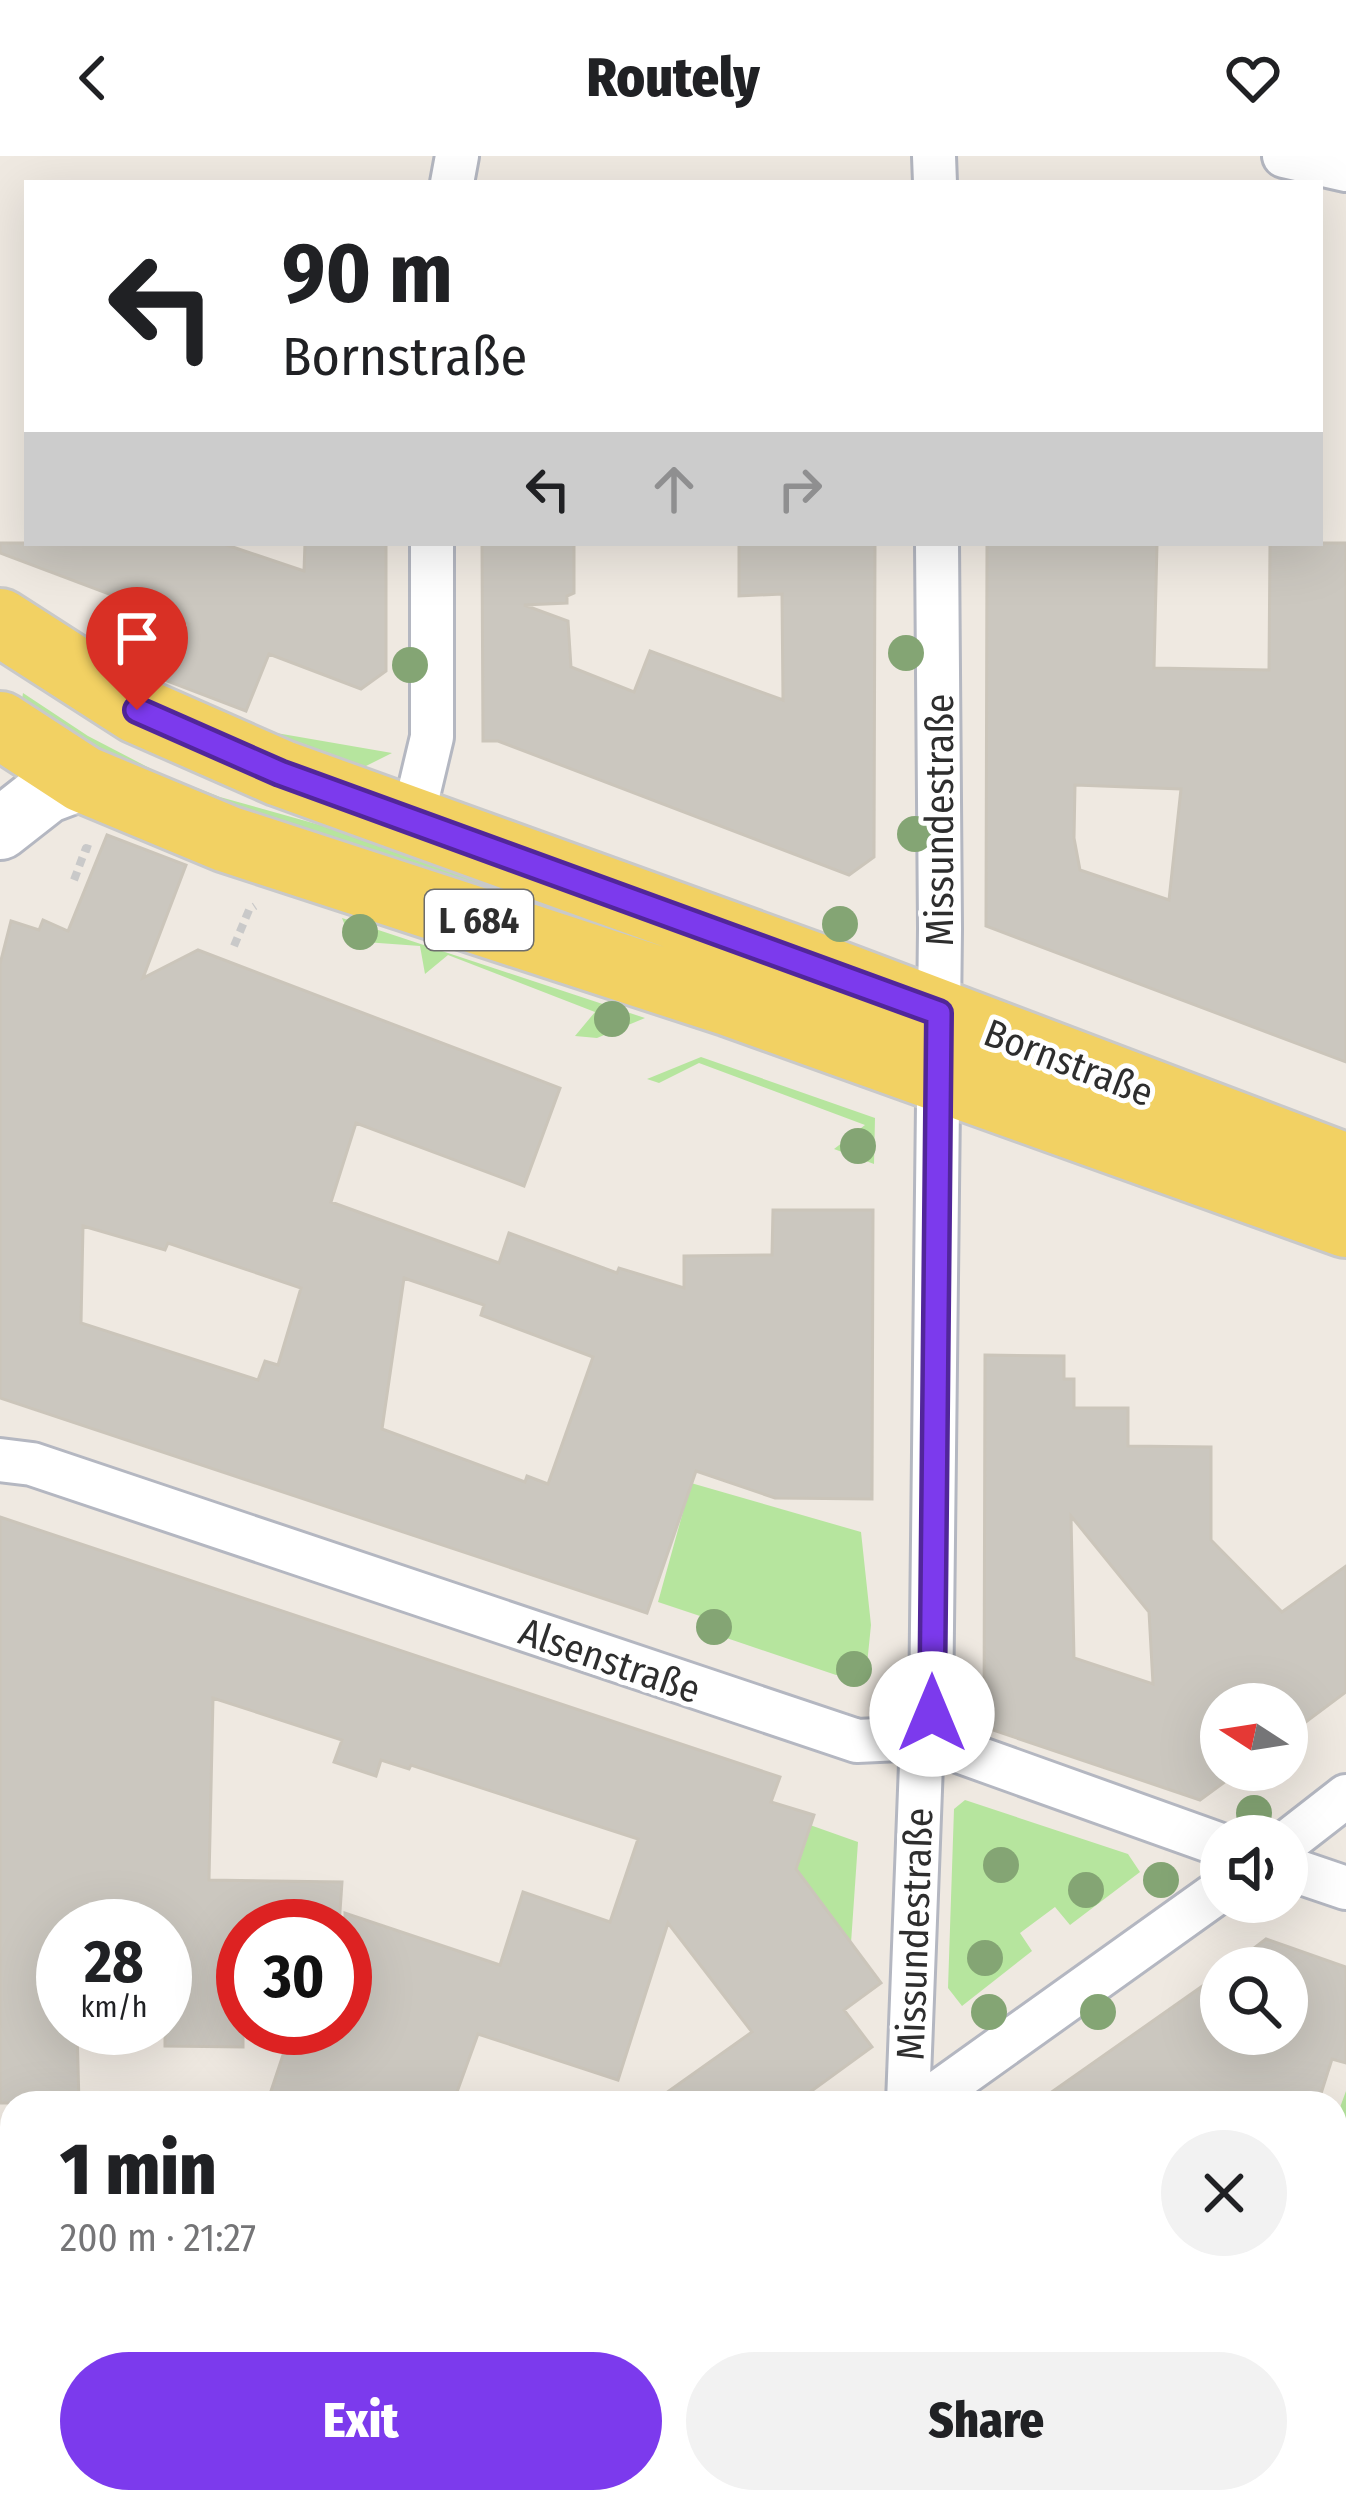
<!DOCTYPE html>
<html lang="en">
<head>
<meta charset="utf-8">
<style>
  body { margin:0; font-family:"Fira Sans Condensed",sans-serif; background:#f2f2f2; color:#202124; height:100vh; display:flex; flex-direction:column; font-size:45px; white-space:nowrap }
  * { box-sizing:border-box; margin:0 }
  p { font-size:39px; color:#757577 }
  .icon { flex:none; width:66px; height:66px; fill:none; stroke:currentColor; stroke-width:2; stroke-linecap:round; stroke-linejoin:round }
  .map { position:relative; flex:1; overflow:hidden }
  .panel { position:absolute; left:0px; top:1935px; width:1347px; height:423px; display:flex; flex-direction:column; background:#fff; border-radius:36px 36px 0 0; box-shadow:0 12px 48px #0002 }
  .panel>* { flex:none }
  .banner { position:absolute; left:24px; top:24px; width:1299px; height:366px; border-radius:0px; box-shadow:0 12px 48px #0002; background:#fff; color:#202124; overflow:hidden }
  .needle { width:78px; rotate:282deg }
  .tools { position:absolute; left:1200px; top:1527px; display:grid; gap:24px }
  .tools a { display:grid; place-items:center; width:108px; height:108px; border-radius:50%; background:#fff; box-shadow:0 12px 48px #0002; font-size:60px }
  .speed { position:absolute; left:36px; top:1743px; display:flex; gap:24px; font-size:60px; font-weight:700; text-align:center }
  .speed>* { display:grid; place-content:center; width:156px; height:156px; border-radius:50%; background:#fff; box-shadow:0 12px 48px #0002; line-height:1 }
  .speed small { font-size:30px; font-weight:400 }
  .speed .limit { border:18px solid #d22; background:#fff; color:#111 }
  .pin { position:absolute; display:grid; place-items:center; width:102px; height:102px; color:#fff; margin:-123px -51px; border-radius:50% 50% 50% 0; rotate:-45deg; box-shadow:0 0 12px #0007 }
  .pin .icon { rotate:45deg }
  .me { position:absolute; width:132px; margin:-66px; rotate:0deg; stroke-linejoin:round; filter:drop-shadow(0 0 9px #0008) }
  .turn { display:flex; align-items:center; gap:42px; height:252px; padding:0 60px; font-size:54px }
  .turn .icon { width:156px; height:156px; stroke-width:2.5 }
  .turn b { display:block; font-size:84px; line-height:102px }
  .lanes { display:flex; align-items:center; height:114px; padding:0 60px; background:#0003; justify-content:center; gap:60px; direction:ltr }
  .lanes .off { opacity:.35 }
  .round { display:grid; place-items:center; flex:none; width:126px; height:126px; border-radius:63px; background:#f2f2f2 }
  .overview { display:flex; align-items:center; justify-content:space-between; height:204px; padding:0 60px }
  h1 { font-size:72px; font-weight:800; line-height:90px }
  .button { display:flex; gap:24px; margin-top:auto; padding:24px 60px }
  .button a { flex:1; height:138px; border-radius:72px; background:#7c3aed; color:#fff; font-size:48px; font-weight:800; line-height:138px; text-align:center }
  .button a+a { background:#f2f2f2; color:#202124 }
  header { display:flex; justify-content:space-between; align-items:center; height:156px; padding:0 60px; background:#fff; font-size:54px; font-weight:800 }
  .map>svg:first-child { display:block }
  .green { fill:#b6e59e }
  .building { fill:#cbc7bf; stroke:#cbc5ba; stroke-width:3; fill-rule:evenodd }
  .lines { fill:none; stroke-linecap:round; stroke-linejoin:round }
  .street-casing { stroke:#b4b7c1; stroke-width:48 }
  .secondary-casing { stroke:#b4b7c1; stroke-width:66 }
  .primary-casing { stroke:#c9c9c9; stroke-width:72 }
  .path { stroke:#c9c9c9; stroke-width:8; stroke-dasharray:9 6; stroke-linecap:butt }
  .street { stroke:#fff; stroke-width:42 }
  .secondary { stroke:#fff; stroke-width:60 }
  .primary { stroke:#f2d163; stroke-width:66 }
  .tree { fill:#84a574 }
  .route-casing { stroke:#51269a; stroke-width:30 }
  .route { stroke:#7c3aed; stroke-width:21 }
  .labels { text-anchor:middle; stroke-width:10; stroke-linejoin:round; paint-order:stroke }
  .shield { fill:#fff; stroke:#6d6d6d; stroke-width:3 }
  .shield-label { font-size:36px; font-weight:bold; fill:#2e2e2e }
  .street-label { font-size:39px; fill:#2e2e2e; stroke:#fff }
</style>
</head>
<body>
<header><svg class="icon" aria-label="back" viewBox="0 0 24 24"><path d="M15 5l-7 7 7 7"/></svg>Routely<svg class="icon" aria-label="heart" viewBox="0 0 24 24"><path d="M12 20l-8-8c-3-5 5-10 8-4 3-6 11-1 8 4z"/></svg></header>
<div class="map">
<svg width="1346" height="2356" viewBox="0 0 1346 2356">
  <rect width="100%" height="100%" fill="#efe9e1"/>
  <path class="green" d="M 23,537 L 88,580 L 161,618 L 220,641 L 427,699 L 818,836 L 815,852 L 231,661 L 20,556 Z
    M 259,574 L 392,597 L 356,615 Z
    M 342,762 L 645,862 L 597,882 L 575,880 L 595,856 L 448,799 L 425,818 L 420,790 L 351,785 Z
    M 701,901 L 875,962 L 874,1008 L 834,993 L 865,969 L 699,907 L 659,927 L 647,923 Z
    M 691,1327 L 861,1376 L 871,1469 L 866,1518 L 836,1519 L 703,1474 L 706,1462 L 658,1446 Z
    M 965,1644 L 1128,1698 L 1140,1716 L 1070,1769 L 1055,1751 L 1020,1777 L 1032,1795 L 962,1850 L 948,1832 L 954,1653 Z
    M 810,1669 L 858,1686 L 851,1787 L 796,1713 Z
    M 1346,1935 L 1346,2140 L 1335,2136 L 1335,1965 Z
    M 1335,2258 L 1346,2261 L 1346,2356 L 990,2356 L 991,2346 L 1335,2346 Z"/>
  <path class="building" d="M 0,387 L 221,387 L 304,415 L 305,387 L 386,387 L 386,515 L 361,533 L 269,498 L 246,555 L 167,525 L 189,468 L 0,397 Z
    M 482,387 L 574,387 L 574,437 L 567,440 L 567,447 L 524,449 L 568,465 L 571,511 L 634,536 L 650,495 L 783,544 L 782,438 L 739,440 L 739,387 L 875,387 L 874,701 L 849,719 L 498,585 L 483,585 Z
    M 987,387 L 1157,388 L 1154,512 L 1269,514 L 1270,387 L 1346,387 L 1346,906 L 986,770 ZM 1075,629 L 1181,633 L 1169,744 L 1080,714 L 1074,682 Z
    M 107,679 L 186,709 L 143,822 L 198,794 L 560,932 L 524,1030 L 356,967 L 331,1046 L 499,1107 L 509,1077 L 617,1117 L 619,1112 L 684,1132 L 684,1100 L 772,1099 L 773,1054 L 873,1054 L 872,1343 L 775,1342 L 696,1315 L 647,1457 L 0,1242 L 0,808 L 11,765 L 39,774 L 43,764 L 68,775 ZM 83,1070 L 165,1094 L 168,1087 L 301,1132 L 278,1209 L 265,1205 L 258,1224 L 81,1167 ZM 404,1122 L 484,1149 L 481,1159 L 593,1201 L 548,1328 L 527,1320 L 525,1326 L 382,1273 Z
    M 985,1199 L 1064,1200 L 1064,1223 L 1074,1223 L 1074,1252 L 1128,1252 L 1128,1290 L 1211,1291 L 1211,1384 L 1282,1456 L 1346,1410 L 1346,1536 L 1287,1580 L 1287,1548 L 1221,1548 L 1221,1614 L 1241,1614 L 1200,1644 L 984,1571 ZM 1071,1360 L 1149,1456 L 1153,1528 L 1074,1502 Z
    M 0,1361 L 780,1621 L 771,1646 L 814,1659 L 796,1713 L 881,1827 L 844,1854 L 872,1891 L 795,1947 L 652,1947 L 752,1876 L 668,1767 L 618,1924 L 478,1878 L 453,1947 L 267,1947 L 292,1872 L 345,1872 L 345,1757 L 500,1809 L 523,1736 L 610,1766 L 638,1683 L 411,1609 L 409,1613 L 381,1604 L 376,1620 L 334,1606 L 342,1584 L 213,1542 L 209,1724 L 342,1726 L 339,1770 L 243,1770 L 243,1891 L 165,1890 L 165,1770 L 63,1770 L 63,1872 L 77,1872 L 79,1947 L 0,1947 Z
    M 1266,1783 L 1346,1811 L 1346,1907 L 1332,1903 L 1318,1947 L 1036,1947 L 1221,1817 L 1221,1878 L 1287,1878 L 1287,1812 L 1228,1812 Z"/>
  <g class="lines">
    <defs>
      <path id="street" d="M 934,0 L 935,27
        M 1284,0 L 1346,14
        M 452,27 L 457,0
        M 412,665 L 432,581 L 432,387
        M 0,1304 L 32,1308 L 857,1585 L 922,1582 L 1221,1689
        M 1287,1686 L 1346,1640
        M 1287,1712 L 1346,1732
        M 908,1947 L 922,1582 L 931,1558 L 940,773 L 937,387
        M 923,1947 L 1221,1734
        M 369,2356 L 383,2346
        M 911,2356 L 912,2346"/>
      <path id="secondary" d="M 0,673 L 46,637 L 83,623"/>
      <path id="primary" d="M 0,466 L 137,554 L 280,617 L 839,819 L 1346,1011
        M 0,569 L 83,623 L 227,683 L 730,847 L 1346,1068"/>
    </defs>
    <use href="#street" class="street-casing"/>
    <use href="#secondary" class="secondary-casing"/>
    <use href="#primary" class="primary-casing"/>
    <path class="path" d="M 74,724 L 86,692 L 92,694
      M 234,790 L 249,754 L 255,750
      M 1335,2151 L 1346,2155"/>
    <use href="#street" class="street"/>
    <use href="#secondary" class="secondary"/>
    <use href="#primary" class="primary"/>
  </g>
  <g class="tree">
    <circle cx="906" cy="497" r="18"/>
    <circle cx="410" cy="509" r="18"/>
    <circle cx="915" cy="678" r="18"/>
    <circle cx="840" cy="768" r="18"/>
    <circle cx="360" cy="776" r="18"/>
    <circle cx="612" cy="863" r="18"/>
    <circle cx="858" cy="990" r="18"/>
    <circle cx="714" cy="1471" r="18"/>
    <circle cx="854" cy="1513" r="18"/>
    <circle cx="1254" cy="1657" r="18"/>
    <circle cx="1001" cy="1709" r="18"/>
    <circle cx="1161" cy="1724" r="18"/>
    <circle cx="1086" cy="1734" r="18"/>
    <circle cx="985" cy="1802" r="18"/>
    <circle cx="989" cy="1856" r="18"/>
    <circle cx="1098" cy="1856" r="18"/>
  </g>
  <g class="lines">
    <defs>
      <path id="route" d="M 137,554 L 280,617 L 939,857 L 932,1558"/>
    </defs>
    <use href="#route" class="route-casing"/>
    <use href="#route" class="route"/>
  </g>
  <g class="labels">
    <rect class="shield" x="425" y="734" width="108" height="60" rx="9"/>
    <g class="shield-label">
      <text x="479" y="777">L 684</text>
    </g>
    <g class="street-label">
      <text transform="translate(939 664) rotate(-90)" y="14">Missundestraße</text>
      <text transform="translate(1069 906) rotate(21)" y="14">Bornstraße</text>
      <text transform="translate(610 1504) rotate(19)" y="14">Alsenstraße</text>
      <text transform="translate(914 1778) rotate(-88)" y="14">Missundestraße</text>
    </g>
  </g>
</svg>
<div class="tools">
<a><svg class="needle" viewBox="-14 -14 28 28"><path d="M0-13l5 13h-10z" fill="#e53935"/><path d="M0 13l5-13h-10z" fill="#757577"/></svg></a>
<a><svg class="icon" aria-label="sound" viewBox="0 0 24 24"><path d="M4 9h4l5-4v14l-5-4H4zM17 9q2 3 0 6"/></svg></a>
<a><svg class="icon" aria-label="search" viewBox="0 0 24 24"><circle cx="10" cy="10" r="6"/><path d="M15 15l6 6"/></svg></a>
</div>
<div class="speed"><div>28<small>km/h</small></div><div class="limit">30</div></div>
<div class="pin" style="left:137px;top:554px;background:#d93025"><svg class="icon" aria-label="arrive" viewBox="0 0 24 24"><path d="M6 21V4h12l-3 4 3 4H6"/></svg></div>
<svg class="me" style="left:932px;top:1558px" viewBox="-20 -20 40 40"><circle r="19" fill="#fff"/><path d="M0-13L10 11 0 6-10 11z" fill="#7c3aed"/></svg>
<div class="banner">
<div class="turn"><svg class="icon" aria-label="left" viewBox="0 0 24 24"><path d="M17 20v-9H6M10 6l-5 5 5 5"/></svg><div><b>90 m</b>Bornstraße</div></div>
<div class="lanes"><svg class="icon" aria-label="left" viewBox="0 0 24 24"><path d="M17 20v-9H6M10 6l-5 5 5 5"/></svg><svg class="icon off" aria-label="ahead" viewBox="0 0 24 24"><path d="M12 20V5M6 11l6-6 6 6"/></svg><svg class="icon off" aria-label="right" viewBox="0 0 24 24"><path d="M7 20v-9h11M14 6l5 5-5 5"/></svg></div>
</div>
<section class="panel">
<div class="overview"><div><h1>1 min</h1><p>200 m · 21:27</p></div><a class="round"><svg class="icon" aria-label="close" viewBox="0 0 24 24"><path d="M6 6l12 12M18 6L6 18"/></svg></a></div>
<div class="button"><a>Exit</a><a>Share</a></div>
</section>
</div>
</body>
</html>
